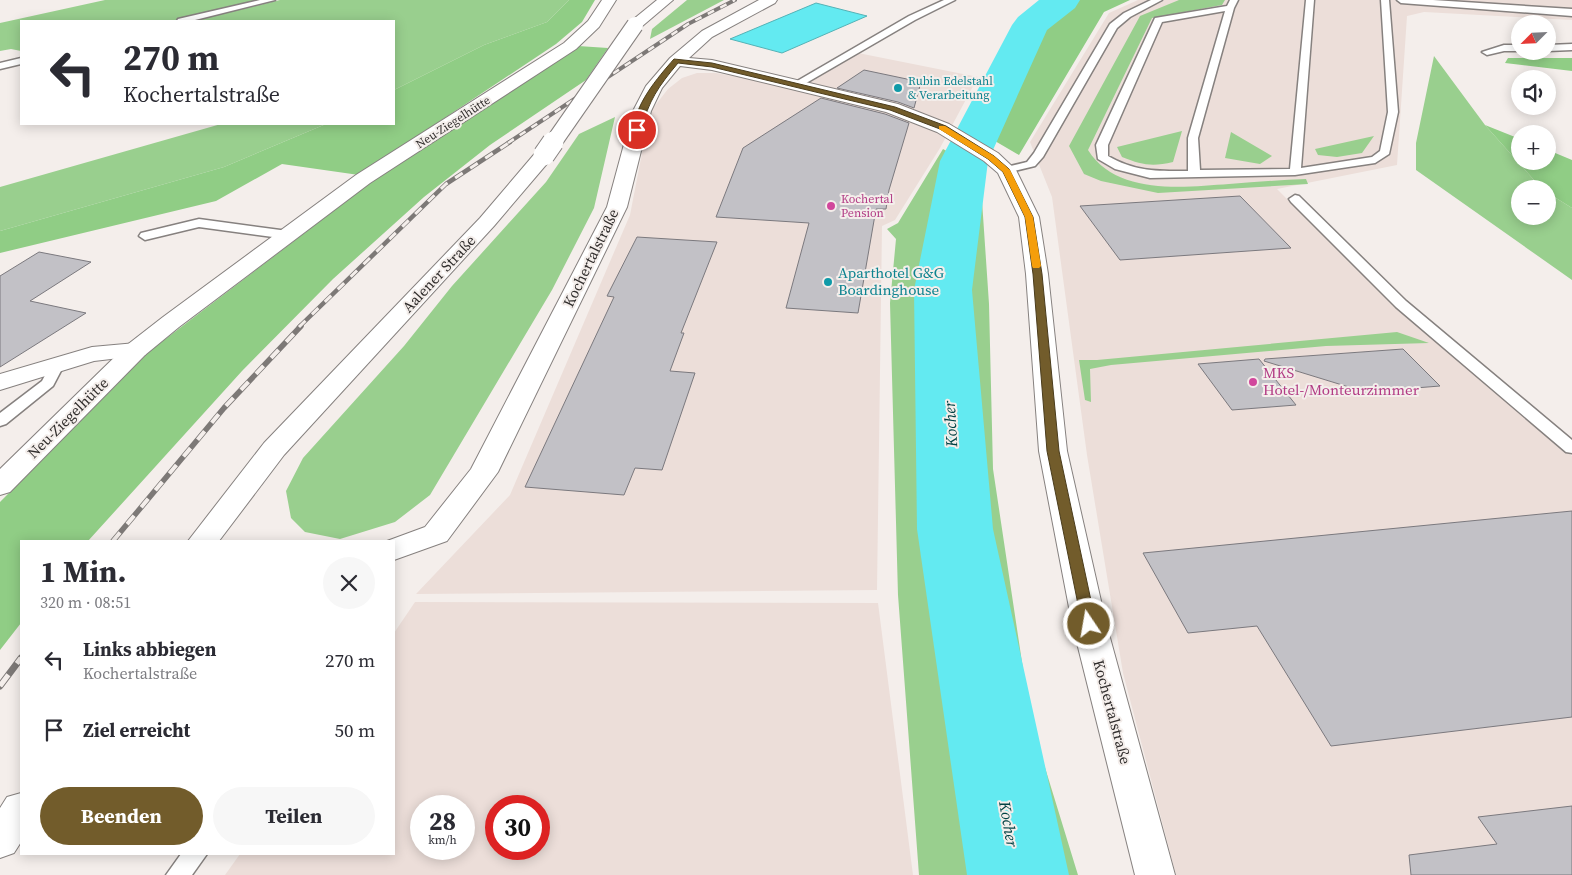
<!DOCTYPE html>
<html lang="de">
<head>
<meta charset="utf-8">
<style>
  body { margin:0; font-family:"Source Serif 4",serif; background:#f7f7f7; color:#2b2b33; height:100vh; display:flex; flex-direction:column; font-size:19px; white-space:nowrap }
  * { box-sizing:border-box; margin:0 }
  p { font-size:16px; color:#7c7c81 }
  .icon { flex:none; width:28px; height:28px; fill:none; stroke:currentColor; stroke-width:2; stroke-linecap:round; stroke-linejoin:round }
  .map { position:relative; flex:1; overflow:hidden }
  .sheet { position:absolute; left:20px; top:540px; width:375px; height:315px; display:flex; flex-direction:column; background:#fff; border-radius:0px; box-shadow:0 2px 12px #0003 }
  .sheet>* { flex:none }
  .guide { position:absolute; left:20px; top:20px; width:375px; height:105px; border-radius:0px; box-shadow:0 2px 12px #0003; background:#fff; color:#2b2b33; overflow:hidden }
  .needle { width:32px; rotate:246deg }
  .tools { position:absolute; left:1511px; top:15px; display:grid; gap:10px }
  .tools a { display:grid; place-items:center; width:45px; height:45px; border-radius:50%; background:#fff; box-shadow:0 2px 12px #0003; font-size:25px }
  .speed { position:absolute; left:410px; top:795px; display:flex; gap:10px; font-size:25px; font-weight:700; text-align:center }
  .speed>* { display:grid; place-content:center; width:65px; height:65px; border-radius:50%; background:#fff; box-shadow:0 2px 12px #0003; line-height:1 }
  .speed small { font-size:12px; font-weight:400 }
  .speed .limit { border:8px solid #d22; background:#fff; color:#111 }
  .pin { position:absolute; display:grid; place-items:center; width:42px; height:42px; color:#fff; margin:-21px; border:2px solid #fff; border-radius:50%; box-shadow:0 1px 5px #0007 }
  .me { position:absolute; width:55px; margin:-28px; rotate:348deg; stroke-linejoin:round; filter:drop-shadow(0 0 4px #0008) }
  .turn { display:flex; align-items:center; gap:18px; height:105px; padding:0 20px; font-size:22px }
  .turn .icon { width:65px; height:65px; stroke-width:2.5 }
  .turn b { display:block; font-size:35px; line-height:42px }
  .round { display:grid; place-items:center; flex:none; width:52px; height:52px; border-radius:26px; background:#f7f7f7 }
  .head { display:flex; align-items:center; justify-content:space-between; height:85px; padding:0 20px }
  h1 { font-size:30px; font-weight:700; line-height:38px }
  .primary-button { display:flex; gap:10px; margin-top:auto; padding:10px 20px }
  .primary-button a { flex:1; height:58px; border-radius:30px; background:#725c2b; color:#fff; font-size:20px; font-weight:700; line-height:58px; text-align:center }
  .primary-button a+a { background:#f7f7f7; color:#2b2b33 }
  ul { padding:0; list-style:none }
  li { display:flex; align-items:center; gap:15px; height:70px; padding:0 20px }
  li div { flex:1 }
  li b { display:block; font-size:19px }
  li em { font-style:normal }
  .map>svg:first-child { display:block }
  .built { fill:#ecded9; fill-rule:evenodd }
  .green { fill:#99cf8e }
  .forest { fill:#90cd85 }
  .water { fill:#63eaf1; stroke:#54b2b6 }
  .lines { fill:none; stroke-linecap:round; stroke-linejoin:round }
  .river { fill:#63eaf1; fill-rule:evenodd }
  .building { fill:#c2c1c6; stroke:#7b797e }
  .service-casing { stroke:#86817f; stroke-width:3 }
  .minor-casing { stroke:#86817f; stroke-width:2 }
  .tertiary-casing { stroke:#86817f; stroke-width:2 }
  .service { fill:#fff; fill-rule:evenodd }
  .minor { fill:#fff; fill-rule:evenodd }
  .tertiary { fill:#fff; fill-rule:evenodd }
  .rail-far3-casing { stroke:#7d7977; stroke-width:4 }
  .rail-far2-casing { stroke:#7d7977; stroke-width:4.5 }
  .rail-far1-casing { stroke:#7d7977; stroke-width:5.5 }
  .rail-casing { stroke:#7d7977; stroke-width:7 }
  .rail-far3 { stroke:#f4eeeb; stroke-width:2.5; stroke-dasharray:7; stroke-linecap:butt }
  .rail-far2 { stroke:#f4eeeb; stroke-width:3; stroke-dasharray:9; stroke-linecap:butt }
  .rail-far1 { stroke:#f4eeeb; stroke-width:4; stroke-dasharray:11; stroke-linecap:butt }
  .rail { stroke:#f4eeeb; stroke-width:5; stroke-dasharray:14; stroke-linecap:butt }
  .tertiary-bridge-far1-casing { stroke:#86817f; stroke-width:18; stroke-linecap:butt }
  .tertiary-bridge-casing { stroke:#86817f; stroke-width:23; stroke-linecap:butt }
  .tertiary-bridge-far1 { stroke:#fff; stroke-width:16 }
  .tertiary-bridge { stroke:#fff; stroke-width:21 }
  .route { fill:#725c2b; stroke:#4a3c1c }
  .slow { fill:#f59e0b }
  .culture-dot { fill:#0f9aa8; stroke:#f4eeeb; stroke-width:2 }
  .hotel-dot { fill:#d1479c; stroke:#f4eeeb; stroke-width:2 }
  .labels { text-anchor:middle; stroke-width:4; stroke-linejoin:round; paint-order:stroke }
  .far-culture-label { font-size:12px; fill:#0d838f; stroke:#f4eeeb; text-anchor:start }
  .far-street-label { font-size:12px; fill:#312e2d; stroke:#f4eeeb }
  .far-hotel-label { font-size:12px; fill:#b23c85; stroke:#f4eeeb; text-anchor:start }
  .street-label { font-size:15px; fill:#312e2d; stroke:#f4eeeb }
  .culture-label { font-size:15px; fill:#0d838f; stroke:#f4eeeb; text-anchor:start }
  .hotel-label { font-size:15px; fill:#b23c85; stroke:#f4eeeb; text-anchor:start }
  .water-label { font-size:16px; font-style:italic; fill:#004244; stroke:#f4eeeb }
</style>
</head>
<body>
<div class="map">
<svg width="1572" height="875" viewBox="0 0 1572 875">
  <rect width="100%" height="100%" fill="#f4eeeb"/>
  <path class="built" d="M 1138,0 L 1572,0 L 1572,20 L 1424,12 L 1407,16 L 1397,165 L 1277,189 L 1393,306 L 1572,456 L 1572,875 L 1176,875 L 1123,673 L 1087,455 L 1052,197 L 1030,142 L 1109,13 Z
    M 858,53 L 978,77 L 940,148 L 895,220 L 882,226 L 877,590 L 416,594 L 510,495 L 630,215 L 650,112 L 668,89 L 682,78 L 697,73 L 716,73 L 796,87 Z
    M 415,602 L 878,603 L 913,875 L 225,875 L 240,854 L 394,854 L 394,633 ZM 421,806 L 464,806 L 464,849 L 421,849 ZM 496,806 L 539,806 L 539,849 L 496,849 Z"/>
  <path class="green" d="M 105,0 L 261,0 L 175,21 L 21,21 L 21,51 L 11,49 L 0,51 L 0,23 Z
    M 280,0 L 569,0 L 547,22 L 484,45 L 394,90 L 394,21 L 192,21 Z
    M 687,0 L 724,0 L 650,39 L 652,29 Z
    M 1179,0 L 1225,0 L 1222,5 L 1152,18 L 1088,150 C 1117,196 1184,187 1229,184 C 1255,182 1281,180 1306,179 L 1308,184 L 1158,193 L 1101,181 L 1084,174 L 1069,146 L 1140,16 Z
    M 1434,56 L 1485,125 L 1542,189 L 1520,189 L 1520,216 L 1548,216 L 1548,193 L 1572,208 L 1572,280 L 1416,170 L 1416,143 Z
    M 615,117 L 594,208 L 552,290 L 430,495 L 395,522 L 340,539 L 305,532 L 291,518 L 286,491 L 303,458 L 404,346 L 452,286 L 546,182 L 579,134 Z
    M 221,124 L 326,124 L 224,167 L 0,231 L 0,187 Z
    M 1182,131 L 1173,162 C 1152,167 1142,165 1122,157 L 1117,147 Z
    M 1231,132 L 1272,156 L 1260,164 L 1225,158 Z
    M 1374,136 L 1362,153 L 1337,157 L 1318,155 L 1315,149 Z
    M 943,149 L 956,156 L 981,186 L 989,304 L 993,469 L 1031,722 L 1078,875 L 919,875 L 898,595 L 890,303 L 896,239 L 887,229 L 898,223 Z
    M 1397,332 L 1429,343 L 1326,346 L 1111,365 L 1090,369 L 1091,402 L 1085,400 L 1079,360 L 1097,360 Z"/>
  <path class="forest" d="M 569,0 L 595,0 L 582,22 L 556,44 L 359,175 L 282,164 L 216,201 L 0,253 L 0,231 L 224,167 L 326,124 L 394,124 L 394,90 L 484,45 L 547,22 Z
    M 1048,0 L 1130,0 L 1104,12 L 1019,155 L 966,124 L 1021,19 Z
    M 578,46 L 608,48 L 586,80 L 490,145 L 424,197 L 333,279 L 242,371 L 88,541 L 21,541 L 21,623 L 0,650 L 0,502 L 151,350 L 374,180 Z
    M 1508,58 L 1572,58 L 1572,71 L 1505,63 Z
    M 1485,125 L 1520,139 L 1520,161 L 1548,161 L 1548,150 L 1572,160 L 1572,208 L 1548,193 L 1548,189 L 1542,189 Z"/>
  <path class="water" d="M 816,3 L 867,16 L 782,53 L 730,39 Z"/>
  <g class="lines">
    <path class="river" d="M 1039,0 L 1080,0 L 1075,8 L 1047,30 L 988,161 L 972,290 L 993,529 L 1069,875 L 967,875 L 917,529 L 914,290 L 940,161 L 1012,25 L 1018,17 Z"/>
  </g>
  <path class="building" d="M 864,70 L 921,82 L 914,108 L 898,102 L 837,88 Z
    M 821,98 L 885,114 L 909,123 L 889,190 L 886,209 L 876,209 L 858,313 L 786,308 L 809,223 L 716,217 L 743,148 Z
    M 1240,196 L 1291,248 L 1120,260 L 1080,206 Z
    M 637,237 L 717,242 L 681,333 L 684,333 L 670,371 L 695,373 L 662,470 L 635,468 L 624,495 L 525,487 L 614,297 L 607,296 Z
    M 39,252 L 91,262 L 30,301 L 86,313 L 0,367 L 0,276 Z
    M 1403,349 L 1440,386 L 1365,392 L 1264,361 L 1265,359 Z
    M 1259,359 L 1296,405 L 1232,410 L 1198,364 Z
    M 1572,511 L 1572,717 L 1331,746 L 1257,626 L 1188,633 L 1143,553 Z
    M 1572,806 L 1572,875 L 1411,875 L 1409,855 L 1497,844 L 1478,817 Z"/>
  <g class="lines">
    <defs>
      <path id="service" d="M 260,0 L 275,0 L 191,21 L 177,21 L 178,19 Z
        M 944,0 L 955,0 L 915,20 L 801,86 L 797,87 L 792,84 L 909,16 Z
        M 1151,0 L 1162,0 L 1130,17 L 1117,28 L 1043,157 L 1035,166 L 1006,173 L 1002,172 L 1000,170 L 1002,168 L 1027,162 L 1034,153 L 1110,24 L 1124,13 Z
        M 1230,0 L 1238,0 L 1234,8 L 1198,138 L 1200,170 L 1290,169 L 1306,0 L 1314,0 L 1301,168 L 1372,157 L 1380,151 L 1388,112 L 1381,0 L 1389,0 L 1398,112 L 1389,154 L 1375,163 L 1295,175 L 1150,178 L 1115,169 L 1098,159 L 1096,145 L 1155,18 L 1227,6 ZM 1225,11 L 1188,138 L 1188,171 C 1157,171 1136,172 1108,156 L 1108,145 L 1162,22 Z
        M 1397,0 L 1433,0 L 1572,9 L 1572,16 L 1401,3 Z
        M 1572,44 L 1572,50 L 1548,51 L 1548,45 Z
        M 1504,45 L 1520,45 L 1520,51 L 1504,51 L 1487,55 L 1482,52 Z
        M 21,58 L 21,64 L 0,69 L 0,63 Z
        M 1295,195 L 1299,196 L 1406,301 L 1572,440 L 1572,453 L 1566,452 L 1396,307 L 1291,202 L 1289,199 Z
        M 199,219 L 288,231 L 294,235 L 288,239 L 199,227 L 145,240 L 139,236 L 141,233 Z
        M 57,361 L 62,362 L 64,365 L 53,386 L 6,424 L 0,426 L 0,413 L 42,381 L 52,362 Z
        M 181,854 L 207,854 L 192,875 L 166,875 Z"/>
      <path id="minor" d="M 759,0 L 777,0 L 775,3 L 712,37 L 689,58 L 712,60 L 898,104 L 949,124 L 998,153 L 1016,170 L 1039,217 L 1048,274 L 1067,451 L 1106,623 L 1175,875 L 1135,875 L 1072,623 L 1039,451 L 1026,274 L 1019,217 L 998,173 L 984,161 L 937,132 L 886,112 L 712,70 L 680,66 L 662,88 L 651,111 L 627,207 L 498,472 L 447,541 L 394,560 L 394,541 L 387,541 L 425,527 L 471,469 L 607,207 L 633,111 L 646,86 L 670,58 L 702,31 Z
        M 136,343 L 145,345 L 148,350 L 145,355 L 94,361 L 0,390 L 0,374 L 92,347 Z"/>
      <path id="tertiary" d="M 602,0 L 616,0 L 599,27 L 576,49 L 370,183 L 179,327 L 145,355 L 10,492 L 0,495 L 0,469 L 127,345 L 163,317 L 356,175 L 564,43 L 588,21 Z
        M 657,0 L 673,0 L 640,28 L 630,28 L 627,25 L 630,22 Z
        M 544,149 L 551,151 L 554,155 L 551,159 L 494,226 L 284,455 L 219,541 L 188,541 L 264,443 L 480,218 L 537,151 Z
        M 21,793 L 21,842 L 14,853 L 0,858 L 0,808 L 7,797 Z"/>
    </defs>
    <use href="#service" class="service-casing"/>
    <use href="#minor" class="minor-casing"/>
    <use href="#tertiary" class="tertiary-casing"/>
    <use href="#service" class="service"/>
    <use href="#minor" class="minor"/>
    <use href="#tertiary" class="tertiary"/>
    <defs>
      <path id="rail-far3" d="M 508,143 L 688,24 L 735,0"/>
      <path id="rail-far2" d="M 299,327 L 446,184 L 510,142"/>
      <path id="rail-far1" d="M 113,541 L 224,408 L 301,326"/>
      <path id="rail" d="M 0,686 L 21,658"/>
    </defs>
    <use href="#rail-far3" class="rail-far3-casing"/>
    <use href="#rail-far2" class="rail-far2-casing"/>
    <use href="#rail-far1" class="rail-far1-casing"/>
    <use href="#rail" class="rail-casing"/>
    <use href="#rail-far3" class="rail-far3"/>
    <use href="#rail-far2" class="rail-far2"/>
    <use href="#rail-far1" class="rail-far1"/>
    <use href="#rail" class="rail"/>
    <defs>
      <path id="tertiary-bridge-far1" d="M 553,143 L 635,25"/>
      <path id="tertiary-bridge" d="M 544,155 L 553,142"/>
    </defs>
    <use href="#tertiary-bridge-far1" class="tertiary-bridge-far1-casing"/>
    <use href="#tertiary-bridge" class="tertiary-bridge-casing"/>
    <use href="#tertiary-bridge-far1" class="tertiary-bridge-far1"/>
    <use href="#tertiary-bridge" class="tertiary-bridge"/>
  </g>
  <path class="route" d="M 674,59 L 712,63 L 895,107 L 946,126 L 994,156 L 1009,169 L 1033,217 L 1042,274 L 1059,451 L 1096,624 L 1094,627 L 1084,627 L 1082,624 L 1047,451 L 1033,274 L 1025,217 L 1003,172 L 988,159 L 940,129 L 890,110 L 712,67 L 678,63 C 658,87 649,100 641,130 L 635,132 C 631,108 659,76 674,59 Z"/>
  <path class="slow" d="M 939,126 L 945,126 L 994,156 L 1010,170 L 1033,217 L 1041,266 L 1039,268 L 1033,268 L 1032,266 L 1025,217 L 1003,172 L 988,159 L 939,129 Z"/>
  <g class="culture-dot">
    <circle cx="898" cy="88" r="5"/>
    <circle cx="828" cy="282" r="5"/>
  </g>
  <g class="hotel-dot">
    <circle cx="831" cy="206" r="5"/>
    <circle cx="1253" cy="382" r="5"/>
  </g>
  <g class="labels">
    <g class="far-culture-label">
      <text x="908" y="85">Rubin Edelstahl<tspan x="908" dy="14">&amp; Verarbeitung</tspan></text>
    </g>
    <g class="far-street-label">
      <text transform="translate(453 122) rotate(-33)" y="4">Neu-Ziegelhütte</text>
    </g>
    <g class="far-hotel-label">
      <text x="841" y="203">Kochertal<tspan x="841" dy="14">Pension</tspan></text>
    </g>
    <g class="street-label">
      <text transform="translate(591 258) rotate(-64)" y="5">Kochertalstraße</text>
      <text transform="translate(439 274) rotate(-47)" y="5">Aalener Straße</text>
      <text transform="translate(68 418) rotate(-45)" y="5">Neu-Ziegelhütte</text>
      <text transform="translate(1112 712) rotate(75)" y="5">Kochertalstraße</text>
    </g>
    <g class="culture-label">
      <text x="838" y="278">Aparthotel G&amp;G<tspan x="838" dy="17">Boardinghouse</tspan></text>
    </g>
    <g class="hotel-label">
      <text x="1263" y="378">MKS<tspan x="1263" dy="17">Hotel-/Monteurzimmer</tspan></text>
    </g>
    <g class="water-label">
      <text transform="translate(950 424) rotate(-93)" y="6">Kocher</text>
      <text transform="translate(1009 824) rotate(80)" y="6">Kocher</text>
    </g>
  </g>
</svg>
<div class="tools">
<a><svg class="needle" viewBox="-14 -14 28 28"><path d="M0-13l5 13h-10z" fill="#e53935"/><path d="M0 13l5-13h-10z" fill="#7c7c81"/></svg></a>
<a><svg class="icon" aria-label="sound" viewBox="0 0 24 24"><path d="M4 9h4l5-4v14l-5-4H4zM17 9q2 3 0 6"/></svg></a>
<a>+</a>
<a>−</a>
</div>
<div class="speed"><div>28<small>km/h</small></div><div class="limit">30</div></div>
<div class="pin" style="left:637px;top:130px;background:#d93025"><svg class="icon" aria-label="arrive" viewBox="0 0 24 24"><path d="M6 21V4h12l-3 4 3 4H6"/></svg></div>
<svg class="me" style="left:1089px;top:624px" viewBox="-20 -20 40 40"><circle r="17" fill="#725c2b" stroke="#fff" stroke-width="3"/><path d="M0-11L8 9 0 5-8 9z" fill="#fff"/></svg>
<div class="guide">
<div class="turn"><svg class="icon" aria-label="left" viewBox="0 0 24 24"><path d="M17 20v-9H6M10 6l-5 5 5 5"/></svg><div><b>270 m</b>Kochertalstraße</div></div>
</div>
<section class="sheet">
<div class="head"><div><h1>1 Min.</h1><p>320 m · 08:51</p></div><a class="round"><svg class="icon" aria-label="close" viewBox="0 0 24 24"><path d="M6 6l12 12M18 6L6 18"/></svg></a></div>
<ul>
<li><svg class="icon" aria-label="left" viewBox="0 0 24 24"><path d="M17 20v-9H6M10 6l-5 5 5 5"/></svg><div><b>Links abbiegen</b><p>Kochertalstraße</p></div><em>270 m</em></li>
<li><svg class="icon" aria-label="arrive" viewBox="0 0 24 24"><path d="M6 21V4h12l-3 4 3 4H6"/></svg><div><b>Ziel erreicht</b></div><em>50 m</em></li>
</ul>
<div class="primary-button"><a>Beenden</a><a>Teilen</a></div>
</section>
</div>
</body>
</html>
